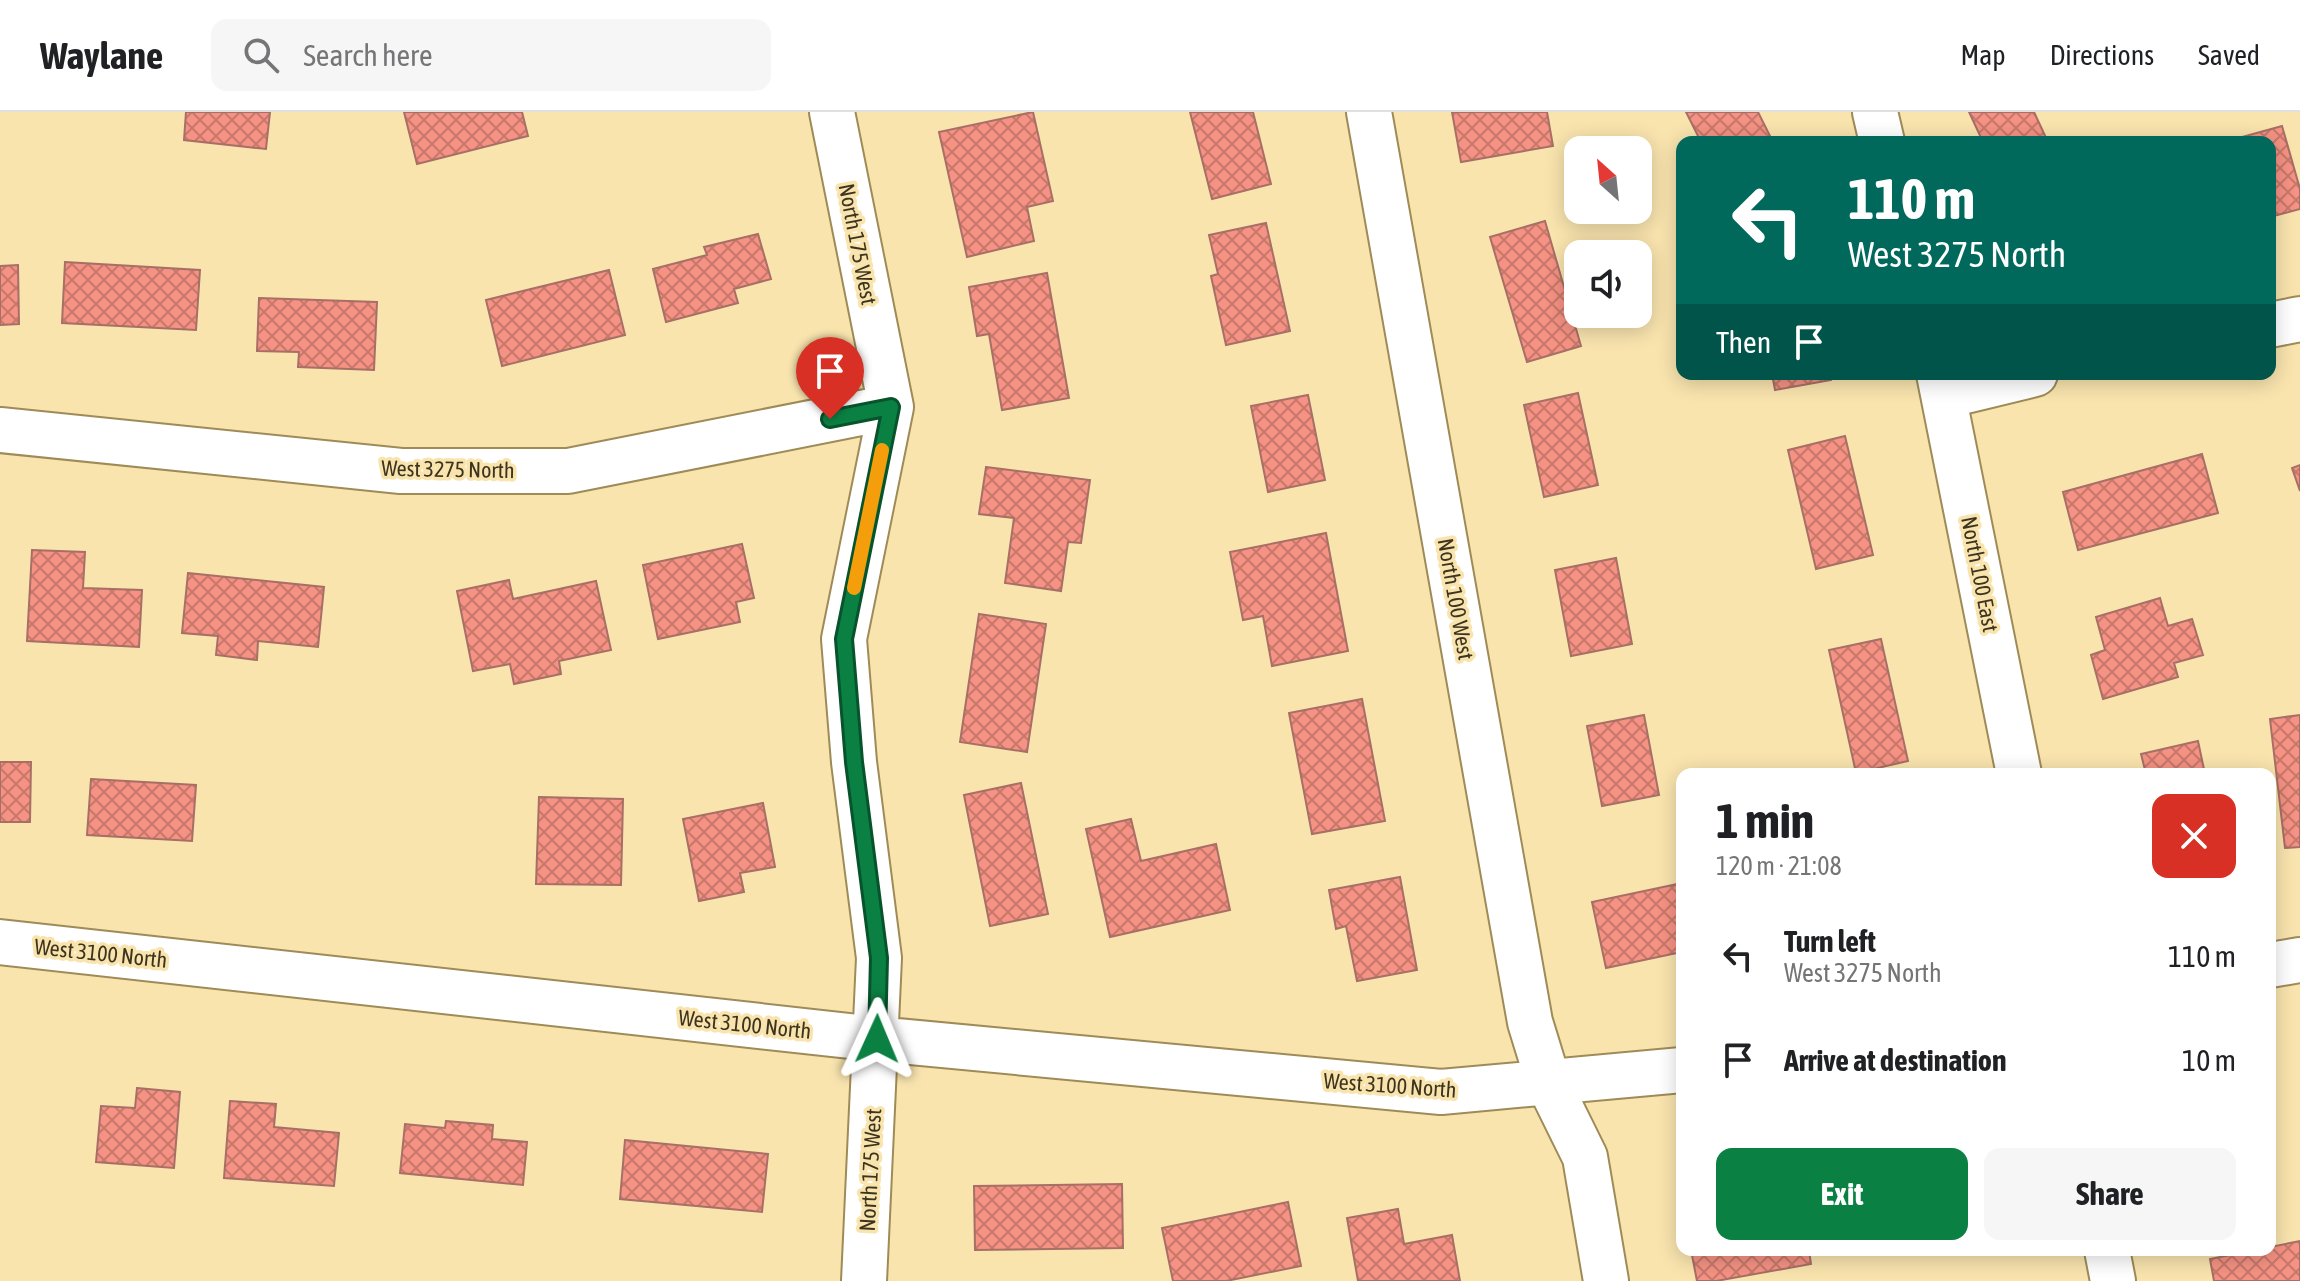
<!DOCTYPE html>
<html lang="en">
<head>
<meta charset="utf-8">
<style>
  body { margin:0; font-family:"Asap Condensed",sans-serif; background:#f6f6f6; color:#202124; height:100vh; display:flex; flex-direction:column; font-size:30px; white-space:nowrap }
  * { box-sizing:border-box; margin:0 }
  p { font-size:26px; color:#757577 }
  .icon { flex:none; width:44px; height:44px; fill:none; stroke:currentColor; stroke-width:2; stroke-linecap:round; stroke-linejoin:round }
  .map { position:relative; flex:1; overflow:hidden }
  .side { position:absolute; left:1676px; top:656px; width:600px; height:488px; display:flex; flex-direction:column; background:#fff; border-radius:16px; box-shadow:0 4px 20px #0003 }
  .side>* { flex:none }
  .guide { position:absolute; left:1676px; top:24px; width:600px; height:244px; border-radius:16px; box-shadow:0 4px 20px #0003; background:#00695c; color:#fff; overflow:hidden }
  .needle { width:52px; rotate:333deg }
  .tools { position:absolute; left:1564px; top:24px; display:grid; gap:16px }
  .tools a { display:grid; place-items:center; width:88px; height:88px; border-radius:16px; background:#fff; box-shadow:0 4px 20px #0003; font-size:40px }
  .pin { position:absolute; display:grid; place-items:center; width:68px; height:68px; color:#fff; margin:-82px -34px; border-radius:50% 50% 50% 0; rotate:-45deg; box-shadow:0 0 8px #0007 }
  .pin .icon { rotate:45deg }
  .me { position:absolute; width:88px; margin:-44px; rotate:1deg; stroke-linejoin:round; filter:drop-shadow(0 0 6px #0008) }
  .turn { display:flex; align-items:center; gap:28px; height:168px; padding:0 40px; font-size:36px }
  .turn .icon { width:104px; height:104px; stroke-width:2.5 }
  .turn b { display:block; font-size:56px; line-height:68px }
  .then { display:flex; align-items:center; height:76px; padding:0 40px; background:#0003; gap:16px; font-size:30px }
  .round { display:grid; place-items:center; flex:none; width:84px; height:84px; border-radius:16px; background:#f6f6f6 }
  .headline { display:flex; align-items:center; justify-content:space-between; height:136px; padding:0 40px }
  h1 { font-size:48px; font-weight:700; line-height:60px }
  .action { display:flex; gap:16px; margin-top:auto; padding:16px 40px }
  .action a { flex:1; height:92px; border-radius:16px; background:#0b8043; color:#fff; font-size:32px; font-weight:700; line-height:92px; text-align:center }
  .action a+a { background:#f6f6f6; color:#202124 }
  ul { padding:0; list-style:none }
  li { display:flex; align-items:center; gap:24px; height:104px; padding:0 40px }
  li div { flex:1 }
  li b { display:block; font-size:30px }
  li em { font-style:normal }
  header { display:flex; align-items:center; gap:48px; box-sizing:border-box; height:112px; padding:0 40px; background:#fff; border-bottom:2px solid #e0e0e0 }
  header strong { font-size:38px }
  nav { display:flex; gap:44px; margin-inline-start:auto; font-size:28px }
  .search { width:560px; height:72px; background:#f6f6f6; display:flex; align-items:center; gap:20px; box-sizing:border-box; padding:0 28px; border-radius:16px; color:#757577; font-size:30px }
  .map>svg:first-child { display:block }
  .building { fill:url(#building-cross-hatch); stroke:#a76f66; stroke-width:2 }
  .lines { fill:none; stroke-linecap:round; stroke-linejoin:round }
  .minor-casing { stroke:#9e8b57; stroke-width:48 }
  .minor { stroke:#fff; stroke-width:44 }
  .route-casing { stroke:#07532c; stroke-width:20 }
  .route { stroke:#0b8043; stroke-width:14 }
  .slow { stroke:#f59e0b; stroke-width:14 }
  .labels { text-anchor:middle; stroke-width:7; stroke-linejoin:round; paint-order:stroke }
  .street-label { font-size:22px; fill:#3c341e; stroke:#f9e4ae }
</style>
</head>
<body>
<header>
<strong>Waylane</strong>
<div class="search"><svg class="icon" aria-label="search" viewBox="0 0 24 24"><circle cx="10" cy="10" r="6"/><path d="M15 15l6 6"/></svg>Search here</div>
<nav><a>Map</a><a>Directions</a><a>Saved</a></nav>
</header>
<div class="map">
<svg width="2300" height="1169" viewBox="0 0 2300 1169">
  <defs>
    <pattern id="building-cross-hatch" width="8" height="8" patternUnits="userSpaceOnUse" patternTransform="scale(2)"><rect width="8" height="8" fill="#f59283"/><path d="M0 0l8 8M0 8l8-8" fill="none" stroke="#c8786b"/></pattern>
  </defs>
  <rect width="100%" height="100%" fill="#f9e4ae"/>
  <path class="building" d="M 186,0 L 270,0 L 266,37 L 184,28 Z
    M 404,0 L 522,0 L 528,24 L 417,52 Z
    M 1033,0 L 1053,89 L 1027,95 L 1034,129 L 967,145 L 939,20 Z
    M 1190,0 L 1253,0 L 1271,72 L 1212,87 Z
    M 1452,0 L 1547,0 L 1553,34 L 1461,50 Z
    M 1686,0 L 1758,0 L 1773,30 L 1701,30 Z
    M 1969,0 L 2034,0 L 2048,30 L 1983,30 Z
    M 2282,14 L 2300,77 L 2300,97 L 2270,105 L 2270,30 L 2224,30 Z
    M 1545,109 L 1581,234 L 1527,250 L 1490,125 Z
    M 1266,111 L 1290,219 L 1226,233 L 1211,164 L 1218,162 L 1209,123 Z
    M 758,122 L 771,167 L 734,177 L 738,191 L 666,210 L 653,157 L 707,143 L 704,135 Z
    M 65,150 L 200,158 L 196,218 L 62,211 Z
    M 18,153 L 19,212 L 0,213 L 0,154 Z
    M 609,158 L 625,223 L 502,254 L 486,188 Z
    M 1047,161 L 1069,286 L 1002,298 L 989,222 L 977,224 L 969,175 Z
    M 259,186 L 377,190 L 374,258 L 298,255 L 299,240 L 257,239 Z
    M 1772,262 L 1830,262 L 1831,268 L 1775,278 Z
    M 1578,281 L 1598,373 L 1544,385 L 1524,293 Z
    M 1308,283 L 1325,368 L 1268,380 L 1251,294 Z
    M 1845,324 L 1873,443 L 1816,457 L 1788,338 Z
    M 2202,342 L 2218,401 L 2078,438 L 2063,380 Z
    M 2300,353 L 2300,379 L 2292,356 Z
    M 986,355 L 1090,368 L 1081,431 L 1068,430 L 1061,479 L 1005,471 L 1014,406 L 979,402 Z
    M 1326,421 L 1348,539 L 1272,554 L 1263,504 L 1243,508 L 1230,440 Z
    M 742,432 L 754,486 L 736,490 L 740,510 L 658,527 L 643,453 Z
    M 32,438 L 85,440 L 83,476 L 142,478 L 139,535 L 27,529 Z
    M 1616,446 L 1632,532 L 1571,544 L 1555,458 Z
    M 188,461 L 324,475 L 318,535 L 258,529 L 257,548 L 216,543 L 218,524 L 182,521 Z
    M 509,468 L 513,487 L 596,469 L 611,538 L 559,549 L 561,562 L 514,572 L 510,552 L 473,559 L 457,479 Z
    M 2160,486 L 2168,514 L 2192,507 L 2203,543 L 2174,551 L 2178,565 L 2103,587 L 2091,543 L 2105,538 L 2096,505 Z
    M 979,502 L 1046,512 L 1027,640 L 960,630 Z
    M 1881,527 L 1908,649 L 1856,661 L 1829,538 Z
    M 1362,587 L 1385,709 L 1312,722 L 1289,601 Z
    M 1644,603 L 1659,683 L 1602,694 L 1587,614 Z
    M 2300,603 L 2300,735 L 2285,736 L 2270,607 Z
    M 2198,629 L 2205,662 L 2146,662 L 2141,642 Z
    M 0,650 L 31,650 L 30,710 L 0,710 Z
    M 91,667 L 196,673 L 192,729 L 87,723 Z
    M 1021,671 L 1048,802 L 990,814 L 964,683 Z
    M 539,685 L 623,687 L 621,773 L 536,772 Z
    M 763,691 L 775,755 L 740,761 L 744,780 L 699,789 L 683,707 Z
    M 1131,707 L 1141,749 L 1216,732 L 1230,798 L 1110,825 L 1086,717 Z
    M 1400,765 L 1417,858 L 1357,869 L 1346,814 L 1336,817 L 1329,778 Z
    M 1682,771 L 1682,840 L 1606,856 L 1592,790 Z
    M 137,976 L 180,980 L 174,1056 L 96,1050 L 101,994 L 135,996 Z
    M 230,989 L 276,992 L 274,1015 L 339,1021 L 334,1074 L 224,1066 Z
    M 446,1009 L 493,1013 L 492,1027 L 527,1030 L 523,1073 L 400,1061 L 405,1012 L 445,1016 Z
    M 625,1028 L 768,1042 L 762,1100 L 620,1087 Z
    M 1122,1072 L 1123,1136 L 975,1138 L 974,1074 Z
    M 1288,1090 L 1301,1154 L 1226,1169 L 1173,1169 L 1162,1116 Z
    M 1398,1097 L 1404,1132 L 1452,1123 L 1460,1169 L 1358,1169 L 1347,1106 Z
    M 2300,1129 L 2300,1169 L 2214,1169 L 2210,1147 Z
    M 1691,1138 L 1809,1138 L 1811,1152 L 1716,1169 L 1697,1169 Z"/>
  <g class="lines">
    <defs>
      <path id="minor" d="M 832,0 L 891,295 L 844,527 L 854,650 L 879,846 L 864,1169
        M 1369,0 L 1530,910 L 1549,972 L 1585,1045 L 1606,1169
        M 1875,0 L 1882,30
        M 2270,213 L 2300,207
        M 1939,262 L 2019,662
        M 1945,284 L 2035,262
        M 0,318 L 401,359 L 568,359 L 891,295
        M 0,830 L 877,927 L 1441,980 L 1682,958
        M 2270,853 L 2300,848
        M 2107,1138 L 2113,1169"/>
    </defs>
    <use href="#minor" class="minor-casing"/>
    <use href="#minor" class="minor"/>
  </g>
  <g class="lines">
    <defs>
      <path id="route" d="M 830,307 L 891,295 L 844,527 L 854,650 L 879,846 L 877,927"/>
    </defs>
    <use href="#route" class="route-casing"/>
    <use href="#route" class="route"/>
    <path class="slow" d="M 854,476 L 882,338"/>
  </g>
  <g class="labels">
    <g class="street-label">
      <text transform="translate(858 132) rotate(79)" y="8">North 175 West</text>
      <text transform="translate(448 357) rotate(1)" y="8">West 3275 North</text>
      <text transform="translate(1980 462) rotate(79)" y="8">North 100 East</text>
      <text transform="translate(1456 487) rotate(80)" y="8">North 100 West</text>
      <text transform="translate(101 841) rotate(6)" y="8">West 3100 North</text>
      <text transform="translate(745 912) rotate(6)" y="8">West 3100 North</text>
      <text transform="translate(1390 973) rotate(4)" y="8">West 3100 North</text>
      <text transform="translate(870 1058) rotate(-87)" y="8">North 175 West</text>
    </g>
  </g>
</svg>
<div class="tools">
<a><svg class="needle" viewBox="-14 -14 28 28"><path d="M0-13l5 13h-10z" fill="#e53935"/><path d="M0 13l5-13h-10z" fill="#757577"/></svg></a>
<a><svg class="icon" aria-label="sound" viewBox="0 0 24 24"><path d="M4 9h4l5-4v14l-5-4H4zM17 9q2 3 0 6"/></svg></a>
</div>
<div class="pin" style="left:830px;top:307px;background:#d93025"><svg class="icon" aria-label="arrive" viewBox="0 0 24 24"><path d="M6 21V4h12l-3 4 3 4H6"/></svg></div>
<svg class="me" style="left:877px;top:927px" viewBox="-20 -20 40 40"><path d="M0-17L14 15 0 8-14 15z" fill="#0b8043" stroke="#fff" stroke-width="4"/></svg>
<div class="guide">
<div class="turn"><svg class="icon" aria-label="left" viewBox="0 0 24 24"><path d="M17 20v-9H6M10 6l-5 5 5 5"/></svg><div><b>110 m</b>West 3275 North</div></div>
<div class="then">Then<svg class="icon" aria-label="arrive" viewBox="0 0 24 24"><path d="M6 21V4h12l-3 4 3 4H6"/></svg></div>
</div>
<section class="side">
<div class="headline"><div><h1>1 min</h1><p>120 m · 21:08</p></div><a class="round" style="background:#d93025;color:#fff"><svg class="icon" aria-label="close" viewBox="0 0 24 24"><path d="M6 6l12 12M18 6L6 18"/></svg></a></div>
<ul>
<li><svg class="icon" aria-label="left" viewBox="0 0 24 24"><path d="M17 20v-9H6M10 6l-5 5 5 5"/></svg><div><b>Turn left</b><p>West 3275 North</p></div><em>110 m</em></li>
<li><svg class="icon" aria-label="arrive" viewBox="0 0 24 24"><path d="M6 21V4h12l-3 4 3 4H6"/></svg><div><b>Arrive at destination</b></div><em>10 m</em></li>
</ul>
<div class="action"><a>Exit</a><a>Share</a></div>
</section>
</div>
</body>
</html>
